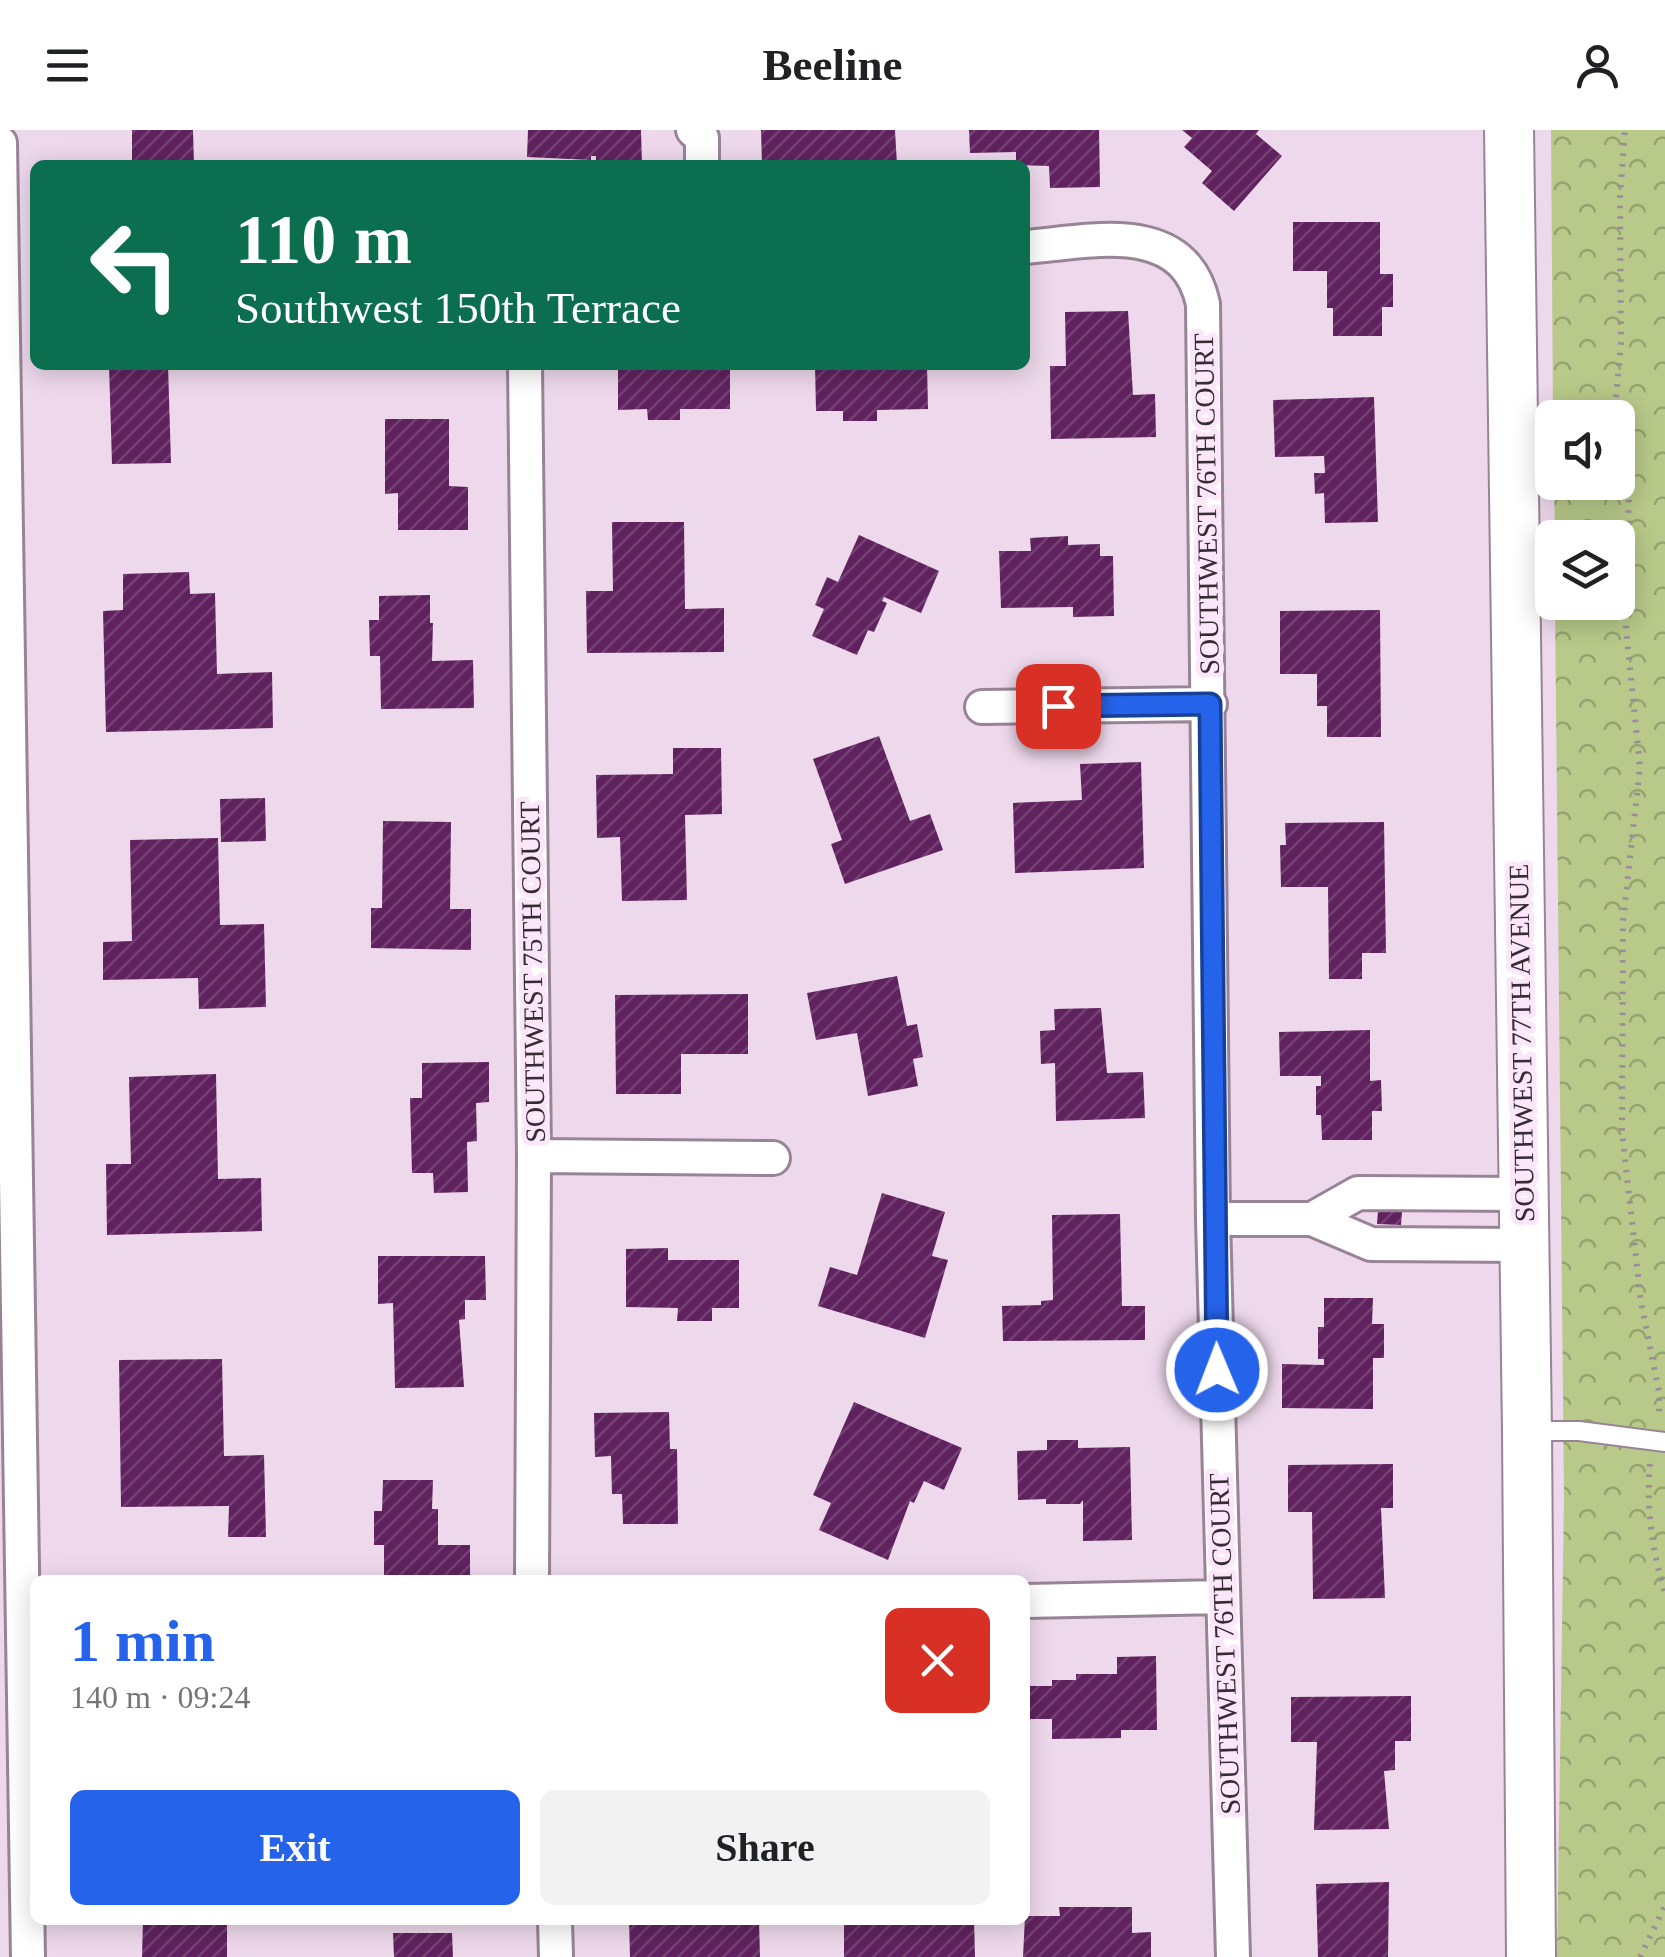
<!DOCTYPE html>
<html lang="en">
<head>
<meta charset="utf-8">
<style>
  body { margin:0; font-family:Georgia,serif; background:#f2f2f2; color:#202124; height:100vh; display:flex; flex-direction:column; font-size:38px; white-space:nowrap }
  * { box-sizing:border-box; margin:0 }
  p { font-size:32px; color:#757577 }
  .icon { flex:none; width:55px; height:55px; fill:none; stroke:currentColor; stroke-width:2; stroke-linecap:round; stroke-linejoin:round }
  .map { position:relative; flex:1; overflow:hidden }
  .details { position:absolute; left:30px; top:1445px; width:1000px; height:350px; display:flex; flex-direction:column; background:#fff; border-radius:15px; box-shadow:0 5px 25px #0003 }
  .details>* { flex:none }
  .banner { position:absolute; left:30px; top:30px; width:1000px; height:210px; border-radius:15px; box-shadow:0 5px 25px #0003; background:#0b6e4f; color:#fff; overflow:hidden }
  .buttons { position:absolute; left:1535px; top:270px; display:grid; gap:20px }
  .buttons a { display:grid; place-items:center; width:100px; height:100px; border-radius:15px; background:#fff; box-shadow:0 5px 25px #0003; font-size:50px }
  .pin { position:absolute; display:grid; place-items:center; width:85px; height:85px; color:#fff; margin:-42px; border-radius:20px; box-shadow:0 5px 15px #0006 }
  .me { position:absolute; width:110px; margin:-55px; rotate:359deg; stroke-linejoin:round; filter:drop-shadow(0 0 8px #0008) }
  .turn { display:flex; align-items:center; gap:35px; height:210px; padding:0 40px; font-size:45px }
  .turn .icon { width:130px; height:130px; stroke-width:2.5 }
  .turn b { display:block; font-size:70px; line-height:85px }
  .round { display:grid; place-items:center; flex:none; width:105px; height:105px; border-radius:15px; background:#f2f2f2 }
  .headline { display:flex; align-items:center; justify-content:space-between; height:170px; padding:0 40px }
  h1 { font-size:60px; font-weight:600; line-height:75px; color:#2563eb }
  .cta { display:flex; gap:20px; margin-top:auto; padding:20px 40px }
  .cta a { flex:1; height:115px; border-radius:15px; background:#2563eb; color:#fff; font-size:40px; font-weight:600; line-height:115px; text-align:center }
  .cta a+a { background:#f2f2f2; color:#202124 }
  header { display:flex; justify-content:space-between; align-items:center; height:130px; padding:0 40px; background:#fff; font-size:45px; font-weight:600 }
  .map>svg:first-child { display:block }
  .park { fill:url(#park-crowns) }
  .building { fill:url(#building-hatch) }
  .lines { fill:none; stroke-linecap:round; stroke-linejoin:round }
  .lane-casing { stroke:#988496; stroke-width:22 }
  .street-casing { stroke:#988496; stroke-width:38 }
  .secondary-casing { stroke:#988496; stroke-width:52 }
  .path { stroke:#9c8c9a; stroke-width:6; stroke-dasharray:2.5 8; stroke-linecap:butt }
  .lane { stroke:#fff; stroke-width:18 }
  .street { stroke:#fff; stroke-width:32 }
  .secondary { stroke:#fff; stroke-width:48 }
  .route-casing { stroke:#184099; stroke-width:25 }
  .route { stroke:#2563eb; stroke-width:18 }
  .labels { text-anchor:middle; stroke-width:10; stroke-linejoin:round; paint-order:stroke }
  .street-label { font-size:28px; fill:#352c34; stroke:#fce6fa }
</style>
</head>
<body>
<header><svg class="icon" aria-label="menu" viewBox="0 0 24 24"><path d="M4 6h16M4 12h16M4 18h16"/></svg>Beeline<svg class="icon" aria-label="person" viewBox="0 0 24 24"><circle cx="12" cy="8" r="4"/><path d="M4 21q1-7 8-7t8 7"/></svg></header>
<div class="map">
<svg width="1665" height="1827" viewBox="0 0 1665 1827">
  <defs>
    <pattern id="park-crowns" width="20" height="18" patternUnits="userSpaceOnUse" patternTransform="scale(2.5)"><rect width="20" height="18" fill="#b8c989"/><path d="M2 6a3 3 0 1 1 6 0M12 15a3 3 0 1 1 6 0" fill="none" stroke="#96a371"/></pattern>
    <pattern id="building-hatch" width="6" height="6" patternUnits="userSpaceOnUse" patternTransform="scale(2.5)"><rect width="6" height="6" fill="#60225f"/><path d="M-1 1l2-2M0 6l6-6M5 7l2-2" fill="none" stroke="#744273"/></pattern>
  </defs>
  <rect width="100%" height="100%" fill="#eed9ec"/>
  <path class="park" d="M 1551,0 L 1665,0 L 1665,1827 L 1557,1827 L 1564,1367 L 1555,473 L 1618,472 L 1618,408 L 1555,407 L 1554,353 L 1618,352 L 1618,288 L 1553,287 Z"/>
  <path class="building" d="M 132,0 L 193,0 L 194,35 L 132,35 Z
    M 528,0 L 641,0 L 642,35 L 596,35 L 596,26 L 591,26 L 591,30 L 527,27 Z
    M 761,0 L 895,0 L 897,35 L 762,35 Z
    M 969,0 L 1099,0 L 1100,57 L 1050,58 L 1049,36 L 1016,35 L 1016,22 L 970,23 Z
    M 1182,0 L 1259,0 L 1256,4 L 1282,26 L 1234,81 L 1202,53 L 1212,41 L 1184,17 L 1192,8 Z
    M 1293,92 L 1380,92 L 1380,144 L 1393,144 L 1393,177 L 1382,177 L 1382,206 L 1333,206 L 1333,178 L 1327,178 L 1327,141 L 1293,141 Z
    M 1128,181 L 1133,265 L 1155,264 L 1156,307 L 1051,309 L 1050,236 L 1066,236 L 1065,182 Z
    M 109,235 L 168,235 L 171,333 L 112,334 Z
    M 618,235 L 730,235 L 730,279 L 680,279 L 680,290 L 648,290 L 647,279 L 618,280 Z
    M 815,235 L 927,235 L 928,279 L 877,280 L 877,291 L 843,291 L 843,281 L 816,281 Z
    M 1374,267 L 1378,392 L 1325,393 L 1324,363 L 1315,364 L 1314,343 L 1325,343 L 1324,326 L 1275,327 L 1273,270 Z
    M 385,289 L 449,289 L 449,356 L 468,357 L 468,400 L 398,400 L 398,363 L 385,364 Z
    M 612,392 L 684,392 L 685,479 L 724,478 L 724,522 L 587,523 L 586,461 L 613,461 Z
    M 859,405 L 939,441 L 921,483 L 884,467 L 882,471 L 887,473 L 874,502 L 868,500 L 857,525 L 812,506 L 824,479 L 815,475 L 827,447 L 838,452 Z
    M 1068,406 L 1068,415 L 1100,414 L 1100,426 L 1113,426 L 1114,486 L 1073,487 L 1073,477 L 1001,478 L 999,421 L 1031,421 L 1030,408 Z
    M 189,442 L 190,464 L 215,463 L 217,544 L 272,542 L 273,598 L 106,602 L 103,481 L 123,480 L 123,444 Z
    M 430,465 L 430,493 L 433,493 L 432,531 L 473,530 L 474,578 L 381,579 L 380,526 L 370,526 L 369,490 L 379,490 L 379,466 Z
    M 1380,480 L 1381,607 L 1327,607 L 1327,576 L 1317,576 L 1317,544 L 1280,544 L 1280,481 Z
    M 879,606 L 910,691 L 930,684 L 943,720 L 845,754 L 831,714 L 842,710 L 813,629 Z
    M 673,618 L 721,618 L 722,684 L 685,685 L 687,770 L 622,771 L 620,707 L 597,708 L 596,645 L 673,644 Z
    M 1141,632 L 1144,738 L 1015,743 L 1013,673 L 1082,670 L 1080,634 Z
    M 265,668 L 266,711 L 221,712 L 220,669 Z
    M 383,691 L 451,692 L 450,779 L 471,779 L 471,820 L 371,818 L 371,778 L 382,778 Z
    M 1384,692 L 1386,823 L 1362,823 L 1362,849 L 1329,849 L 1328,757 L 1281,757 L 1280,715 L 1286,715 L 1285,693 Z
    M 218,708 L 220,795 L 264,794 L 266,877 L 199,879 L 198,848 L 103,850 L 103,812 L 132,811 L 130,710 Z
    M 897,846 L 907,896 L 917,894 L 923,927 L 913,929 L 918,956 L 868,966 L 857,903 L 816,910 L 807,863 Z
    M 748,864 L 748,924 L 681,924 L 681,964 L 616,964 L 615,865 Z
    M 1101,878 L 1107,943 L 1143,942 L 1145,988 L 1056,991 L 1055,933 L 1041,934 L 1040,901 L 1055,900 L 1054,879 Z
    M 1370,900 L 1370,951 L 1381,950 L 1382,981 L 1372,981 L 1372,1010 L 1322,1010 L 1321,985 L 1316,985 L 1316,956 L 1321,956 L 1321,946 L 1280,946 L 1279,902 Z
    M 489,932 L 489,972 L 476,973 L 477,1011 L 467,1012 L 468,1062 L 434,1063 L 433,1043 L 412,1043 L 410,968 L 422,968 L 422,933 Z
    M 216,944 L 218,1049 L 261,1048 L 262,1101 L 107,1105 L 106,1034 L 131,1034 L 129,947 Z
    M 882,1063 L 945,1082 L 932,1126 L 948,1130 L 925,1208 L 818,1176 L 830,1137 L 857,1145 Z
    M 1378,1081 L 1402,1082 L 1401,1095 L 1377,1094 Z
    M 1120,1084 L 1122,1176 L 1145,1176 L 1145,1210 L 1003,1211 L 1002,1176 L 1041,1175 L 1041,1171 L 1053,1170 L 1052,1085 Z
    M 668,1118 L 668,1130 L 739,1130 L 739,1178 L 712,1178 L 712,1191 L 677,1191 L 678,1178 L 626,1177 L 626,1119 Z
    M 378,1126 L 485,1126 L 486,1170 L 465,1170 L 465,1189 L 459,1190 L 464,1257 L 395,1258 L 393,1173 L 378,1174 Z
    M 1324,1168 L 1373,1168 L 1372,1194 L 1384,1194 L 1384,1228 L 1373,1228 L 1373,1279 L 1282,1278 L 1282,1234 L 1324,1235 L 1324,1229 L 1318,1229 L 1318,1197 L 1324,1197 Z
    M 222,1229 L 224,1326 L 264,1325 L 266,1407 L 228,1407 L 229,1376 L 121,1377 L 119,1230 Z
    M 854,1272 L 962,1318 L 944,1360 L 924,1351 L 914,1373 L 910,1371 L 888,1430 L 819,1400 L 831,1373 L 813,1365 Z
    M 669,1282 L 670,1319 L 677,1319 L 678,1394 L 623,1394 L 622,1364 L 612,1364 L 611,1326 L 595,1327 L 594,1283 Z
    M 1047,1310 L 1078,1310 L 1078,1318 L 1130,1317 L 1132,1410 L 1083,1411 L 1083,1370 L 1080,1374 L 1046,1374 L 1046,1369 L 1018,1370 L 1017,1321 L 1047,1320 Z
    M 1393,1334 L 1393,1378 L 1381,1378 L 1385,1468 L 1313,1469 L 1312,1382 L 1288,1382 L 1288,1335 Z
    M 383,1350 L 433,1350 L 432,1379 L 438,1379 L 438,1415 L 470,1415 L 470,1450 L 384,1450 L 384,1415 L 374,1415 L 374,1381 L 382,1381 Z
    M 1156,1526 L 1157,1600 L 1121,1600 L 1121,1608 L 1052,1609 L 1052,1589 L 1030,1589 L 1029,1556 L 1052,1556 L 1052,1550 L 1076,1550 L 1076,1544 L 1117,1544 L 1117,1527 Z
    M 1411,1566 L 1411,1611 L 1395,1611 L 1395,1640 L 1384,1641 L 1389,1699 L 1314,1700 L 1317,1612 L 1291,1612 L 1291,1567 Z
    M 1389,1752 L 1388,1827 L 1318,1827 L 1316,1754 Z
    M 1059,1777 L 1132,1777 L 1132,1803 L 1151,1802 L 1151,1827 L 1023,1827 L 1025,1786 L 1060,1786 Z
    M 143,1790 L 227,1790 L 227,1827 L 142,1827 Z
    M 629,1790 L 759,1790 L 760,1827 L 630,1827 Z
    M 844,1790 L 974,1790 L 975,1827 L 844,1827 Z
    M 393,1803 L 452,1803 L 453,1827 L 394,1827 Z"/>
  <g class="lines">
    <defs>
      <path id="lane" d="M 1531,1301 L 1579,1301 L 1665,1312"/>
      <path id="street" d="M 693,0 L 702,8 L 702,35
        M 0,13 L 28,1827
        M 1025,117 C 1090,112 1184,87 1203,174 L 1213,1089 L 1233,1827
        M 525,235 L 534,1026 L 532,1450
        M 982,577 L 1210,574
        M 534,1026 L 773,1028
        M 1213,1089 L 1312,1089 L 1358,1063 L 1523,1064
        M 1312,1089 L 1371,1114 L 1524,1115
        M 1025,1471 L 1222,1467
        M 555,1790 L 556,1827"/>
      <path id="secondary" d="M 1509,0 L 1527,1302 L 1531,1827"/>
    </defs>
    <use href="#lane" class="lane-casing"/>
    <use href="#street" class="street-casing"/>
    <use href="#secondary" class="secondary-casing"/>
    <path class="path" d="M 1614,288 L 1621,214 L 1620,67 L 1625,0
      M 1618,308 L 1629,358 L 1626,499 L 1640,637 L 1623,792 L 1622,1002 L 1641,1172 L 1659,1262 L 1659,1285
      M 1650,1334 C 1646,1378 1652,1421 1665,1463
      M 1640,1827 L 1665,1776"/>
    <use href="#lane" class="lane"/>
    <use href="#street" class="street"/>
    <use href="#secondary" class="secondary"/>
  </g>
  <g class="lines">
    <defs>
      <path id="route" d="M 1058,576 L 1210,574 L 1217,1240"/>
    </defs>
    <use href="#route" class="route-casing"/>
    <use href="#route" class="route"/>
  </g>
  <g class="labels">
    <g class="street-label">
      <text transform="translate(1206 374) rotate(-91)" y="10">SOUTHWEST 76TH COURT</text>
      <text transform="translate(532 842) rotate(-91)" y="10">SOUTHWEST 75TH COURT</text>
      <text transform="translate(1521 913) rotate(-91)" y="10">SOUTHWEST 77TH AVENUE</text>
      <text transform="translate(1224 1514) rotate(-92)" y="10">SOUTHWEST 76TH COURT</text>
    </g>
  </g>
</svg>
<div class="buttons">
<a><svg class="icon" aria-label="sound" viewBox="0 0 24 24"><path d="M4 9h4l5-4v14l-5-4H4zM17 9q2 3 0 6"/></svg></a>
<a><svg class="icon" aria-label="layers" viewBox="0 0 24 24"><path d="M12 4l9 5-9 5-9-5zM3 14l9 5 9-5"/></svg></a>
</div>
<div class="pin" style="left:1058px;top:576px;background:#d93025"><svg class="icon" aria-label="arrive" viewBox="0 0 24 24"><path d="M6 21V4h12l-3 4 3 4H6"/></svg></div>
<svg class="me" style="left:1217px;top:1240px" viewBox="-20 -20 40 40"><circle r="17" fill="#2563eb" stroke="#fff" stroke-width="3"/><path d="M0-11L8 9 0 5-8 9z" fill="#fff"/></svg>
<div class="banner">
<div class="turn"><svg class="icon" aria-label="left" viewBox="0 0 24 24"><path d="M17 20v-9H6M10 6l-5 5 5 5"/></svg><div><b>110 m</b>Southwest 150th Terrace</div></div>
</div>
<section class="details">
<div class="headline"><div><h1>1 min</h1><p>140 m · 09:24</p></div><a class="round" style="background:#d93025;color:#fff"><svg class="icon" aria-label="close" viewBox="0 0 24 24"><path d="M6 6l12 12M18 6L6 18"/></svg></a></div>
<div class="cta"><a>Exit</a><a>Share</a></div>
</section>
</div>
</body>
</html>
